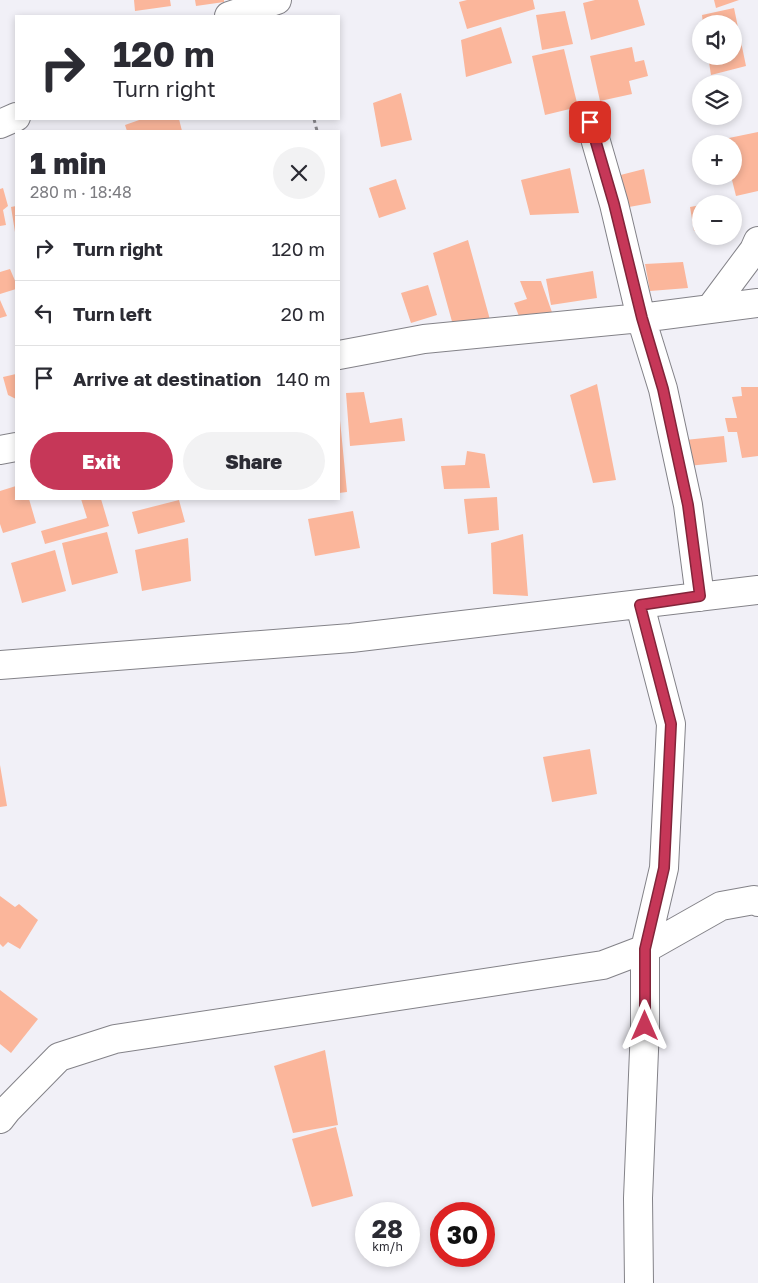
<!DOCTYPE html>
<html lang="en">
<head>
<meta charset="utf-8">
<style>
  body { margin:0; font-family:"Golos Text",sans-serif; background:#f2f2f3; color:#2b2b33; height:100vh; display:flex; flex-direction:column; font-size:19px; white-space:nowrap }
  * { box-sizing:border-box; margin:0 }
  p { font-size:16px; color:#7c7c81 }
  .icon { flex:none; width:28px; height:28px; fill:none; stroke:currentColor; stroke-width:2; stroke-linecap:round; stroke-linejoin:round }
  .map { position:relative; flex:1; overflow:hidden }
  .panel { position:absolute; left:15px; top:130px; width:325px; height:370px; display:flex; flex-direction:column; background:#fff; border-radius:0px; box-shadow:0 2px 8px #0003 }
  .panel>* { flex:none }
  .top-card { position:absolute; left:15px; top:15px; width:325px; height:105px; border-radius:0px; box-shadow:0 2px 8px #0003; background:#fff; color:#2b2b33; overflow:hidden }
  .controls { position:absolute; left:692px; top:15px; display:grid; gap:10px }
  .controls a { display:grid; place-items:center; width:50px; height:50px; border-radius:50%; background:#fff; box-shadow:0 2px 8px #0003; font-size:25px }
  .speed { position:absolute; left:355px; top:1202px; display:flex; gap:10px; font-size:25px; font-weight:700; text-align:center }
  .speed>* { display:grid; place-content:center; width:65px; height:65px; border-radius:50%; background:#fff; box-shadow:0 2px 8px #0003; line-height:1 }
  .speed small { font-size:12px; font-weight:400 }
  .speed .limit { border:8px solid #d22; background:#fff; color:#111 }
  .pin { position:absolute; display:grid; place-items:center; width:42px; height:42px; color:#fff; margin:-21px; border-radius:10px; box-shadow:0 2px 8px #0006 }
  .me { position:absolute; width:55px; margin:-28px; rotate:0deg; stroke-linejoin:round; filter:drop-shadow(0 0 4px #0008) }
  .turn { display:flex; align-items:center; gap:18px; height:105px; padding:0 15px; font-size:22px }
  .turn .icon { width:65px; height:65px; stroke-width:2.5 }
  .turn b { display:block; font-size:35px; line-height:42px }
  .round { display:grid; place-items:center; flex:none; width:52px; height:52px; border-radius:26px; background:#f2f2f3 }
  .summary { display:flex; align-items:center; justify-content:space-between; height:85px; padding:0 15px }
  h1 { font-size:30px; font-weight:800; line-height:38px }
  .button { display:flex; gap:10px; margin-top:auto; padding:10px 15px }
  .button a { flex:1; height:58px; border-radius:30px; background:#c63758; color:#fff; font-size:20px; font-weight:800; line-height:58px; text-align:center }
  .button a+a { background:#f2f2f3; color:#2b2b33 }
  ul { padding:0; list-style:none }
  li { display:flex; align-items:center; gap:15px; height:65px; padding:0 15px; border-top:1px solid #e1e1e2 }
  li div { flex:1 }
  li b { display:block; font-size:19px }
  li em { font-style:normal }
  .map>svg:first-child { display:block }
  .building { fill:#fbb69b }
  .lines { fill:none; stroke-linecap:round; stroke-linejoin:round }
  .minor-casing { stroke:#838288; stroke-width:30 }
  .path { stroke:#89888d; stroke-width:3; stroke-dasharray:4 4; stroke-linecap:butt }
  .minor { stroke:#fff; stroke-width:28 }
  .route-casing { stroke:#812439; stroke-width:12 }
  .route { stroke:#c63758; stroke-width:9 }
</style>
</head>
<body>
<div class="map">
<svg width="758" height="1283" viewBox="0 0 758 1283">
  <rect width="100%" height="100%" fill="#f1f0f7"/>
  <path class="building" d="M 134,0 L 170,0 L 171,6 L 135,11 Z
    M 195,0 L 224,0 L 224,2 L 196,6 Z
    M 467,0 L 533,0 L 535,9 L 467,29 L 459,2 Z
    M 595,0 L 638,0 L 645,25 L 591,40 L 583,3 Z
    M 714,0 L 739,0 L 716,8 Z
    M 734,8 L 746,66 L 711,75 L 708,56 L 734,56 L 734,24 L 703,24 L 702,15 Z
    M 565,11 L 573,44 L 542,50 L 536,15 Z
    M 501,27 L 512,63 L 466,77 L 461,40 Z
    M 632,47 L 635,62 L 644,60 L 648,76 L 629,81 L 632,94 L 600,101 L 590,56 Z
    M 564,49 L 578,107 L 545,115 L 532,56 Z
    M 401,93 L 412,140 L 381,147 L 373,103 Z
    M 142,119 L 179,119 L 182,131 L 127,131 L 125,125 Z
    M 758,132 L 758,191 L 736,196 L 731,176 L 734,176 L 734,144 L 725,144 L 724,139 Z
    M 570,168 L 579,213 L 530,215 L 521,180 Z
    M 644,169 L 651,203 L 607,211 L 601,180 Z
    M 396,179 L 406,209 L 379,218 L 369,188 Z
    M 3,188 L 8,206 L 3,210 L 6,225 L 0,226 L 0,189 Z
    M 701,205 L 701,229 L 694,231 L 690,207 Z
    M 16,206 L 16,232 L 15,232 L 11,207 Z
    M 468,240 L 492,327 L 456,336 L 433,253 Z
    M 683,262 L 688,288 L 650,291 L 645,264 Z
    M 10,269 L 16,283 L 16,289 L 0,294 L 0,272 Z
    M 593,271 L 597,298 L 551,305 L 546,279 Z
    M 520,281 L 541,281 L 554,318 L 520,319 L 514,303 L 527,299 Z
    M 428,285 L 437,315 L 411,323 L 401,293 Z
    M 0,300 L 7,316 L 0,318 Z
    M 16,374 L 16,399 L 8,395 L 3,377 Z
    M 597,384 L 616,480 L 593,483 L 570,395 Z
    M 741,387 L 758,387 L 758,456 L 742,458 L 737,432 L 728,432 L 725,418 L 737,418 L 732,397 L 742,396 Z
    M 364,392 L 370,423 L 402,418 L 405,441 L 350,446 L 346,393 Z
    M 339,420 L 340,420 L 347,492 L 339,493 Z
    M 724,436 L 727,462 L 688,466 L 685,440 Z
    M 467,451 L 485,454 L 490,488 L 444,489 L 441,466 L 465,465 Z
    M 16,486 L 16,499 L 29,499 L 36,523 L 3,533 L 0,524 L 0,491 Z
    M 497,497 L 499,530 L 468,534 L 464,499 Z
    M 81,499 L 101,499 L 109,526 L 45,544 L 41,531 L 87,518 Z
    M 179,500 L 185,522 L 138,534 L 132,512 Z
    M 353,511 L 360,548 L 315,556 L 308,519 Z
    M 107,532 L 118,573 L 72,585 L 62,543 Z
    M 523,534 L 528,596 L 493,594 L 491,543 Z
    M 188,538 L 191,581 L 142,591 L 135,550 Z
    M 55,550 L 66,591 L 22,603 L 11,563 Z
    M 590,749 L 597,794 L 552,802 L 543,757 Z
    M 0,765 L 7,806 L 0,807 Z
    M 0,896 L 15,907 L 19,904 L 38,920 L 20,949 L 8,942 L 3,947 L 0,944 Z
    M 0,990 L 38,1019 L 11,1053 L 0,1044 Z
    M 325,1050 L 338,1125 L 293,1133 L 274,1066 Z
    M 336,1127 L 353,1196 L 312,1207 L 292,1139 Z"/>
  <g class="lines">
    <defs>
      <path id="minor" d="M 229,16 L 277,0
        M 590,121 L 614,204 L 641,318 L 663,389 L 688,505 L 700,597
        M 0,124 L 16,117
        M 710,309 L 754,250 L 758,241
        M 339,355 L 424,339 L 641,318 L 758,303
        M 0,450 L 16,447
        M 0,665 L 351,638 L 758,590
        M 0,1119 L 7,1110 L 59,1057 L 115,1039 L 603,965 L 645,949 L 721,906 L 754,900 L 758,902
        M 639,1283 L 638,1198 L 645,1026 L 645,949 L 664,868 L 671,724 L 640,605"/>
    </defs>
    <use href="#minor" class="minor-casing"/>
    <path class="path" d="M 314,119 L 317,131"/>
    <use href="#minor" class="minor"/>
  </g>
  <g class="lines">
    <defs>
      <path id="route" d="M 590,122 L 614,204 L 642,318 L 663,389 L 688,505 L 700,596 L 640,605 L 671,724 L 664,868 L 645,949 L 645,1026"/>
    </defs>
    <use href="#route" class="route-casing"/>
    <use href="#route" class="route"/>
  </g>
</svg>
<div class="controls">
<a><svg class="icon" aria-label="sound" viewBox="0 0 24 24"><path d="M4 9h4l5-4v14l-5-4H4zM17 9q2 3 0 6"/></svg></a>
<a><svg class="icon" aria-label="layers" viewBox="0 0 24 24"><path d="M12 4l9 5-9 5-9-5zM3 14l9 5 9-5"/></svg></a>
<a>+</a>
<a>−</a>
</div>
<div class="speed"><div>28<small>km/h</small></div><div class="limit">30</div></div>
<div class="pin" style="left:590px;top:122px;background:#d93025"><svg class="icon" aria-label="arrive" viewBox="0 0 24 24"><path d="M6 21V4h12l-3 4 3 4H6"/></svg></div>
<svg class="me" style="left:645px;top:1026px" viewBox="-20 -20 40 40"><path d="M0-17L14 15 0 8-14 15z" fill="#c63758" stroke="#fff" stroke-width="4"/></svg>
<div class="top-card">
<div class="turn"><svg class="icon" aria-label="right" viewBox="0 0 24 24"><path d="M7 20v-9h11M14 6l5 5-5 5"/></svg><div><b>120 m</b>Turn right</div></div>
</div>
<section class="panel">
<div class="summary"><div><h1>1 min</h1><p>280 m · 18:48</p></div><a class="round"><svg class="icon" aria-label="close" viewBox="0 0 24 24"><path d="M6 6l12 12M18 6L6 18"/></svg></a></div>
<ul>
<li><svg class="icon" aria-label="right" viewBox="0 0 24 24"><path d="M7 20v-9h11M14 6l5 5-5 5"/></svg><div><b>Turn right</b></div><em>120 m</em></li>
<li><svg class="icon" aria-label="left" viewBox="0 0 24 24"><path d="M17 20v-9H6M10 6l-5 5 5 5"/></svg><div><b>Turn left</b></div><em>20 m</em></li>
<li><svg class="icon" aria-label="arrive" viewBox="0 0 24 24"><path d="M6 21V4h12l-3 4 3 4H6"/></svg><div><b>Arrive at destination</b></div><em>140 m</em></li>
</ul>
<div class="button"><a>Exit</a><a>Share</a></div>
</section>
</div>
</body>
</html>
